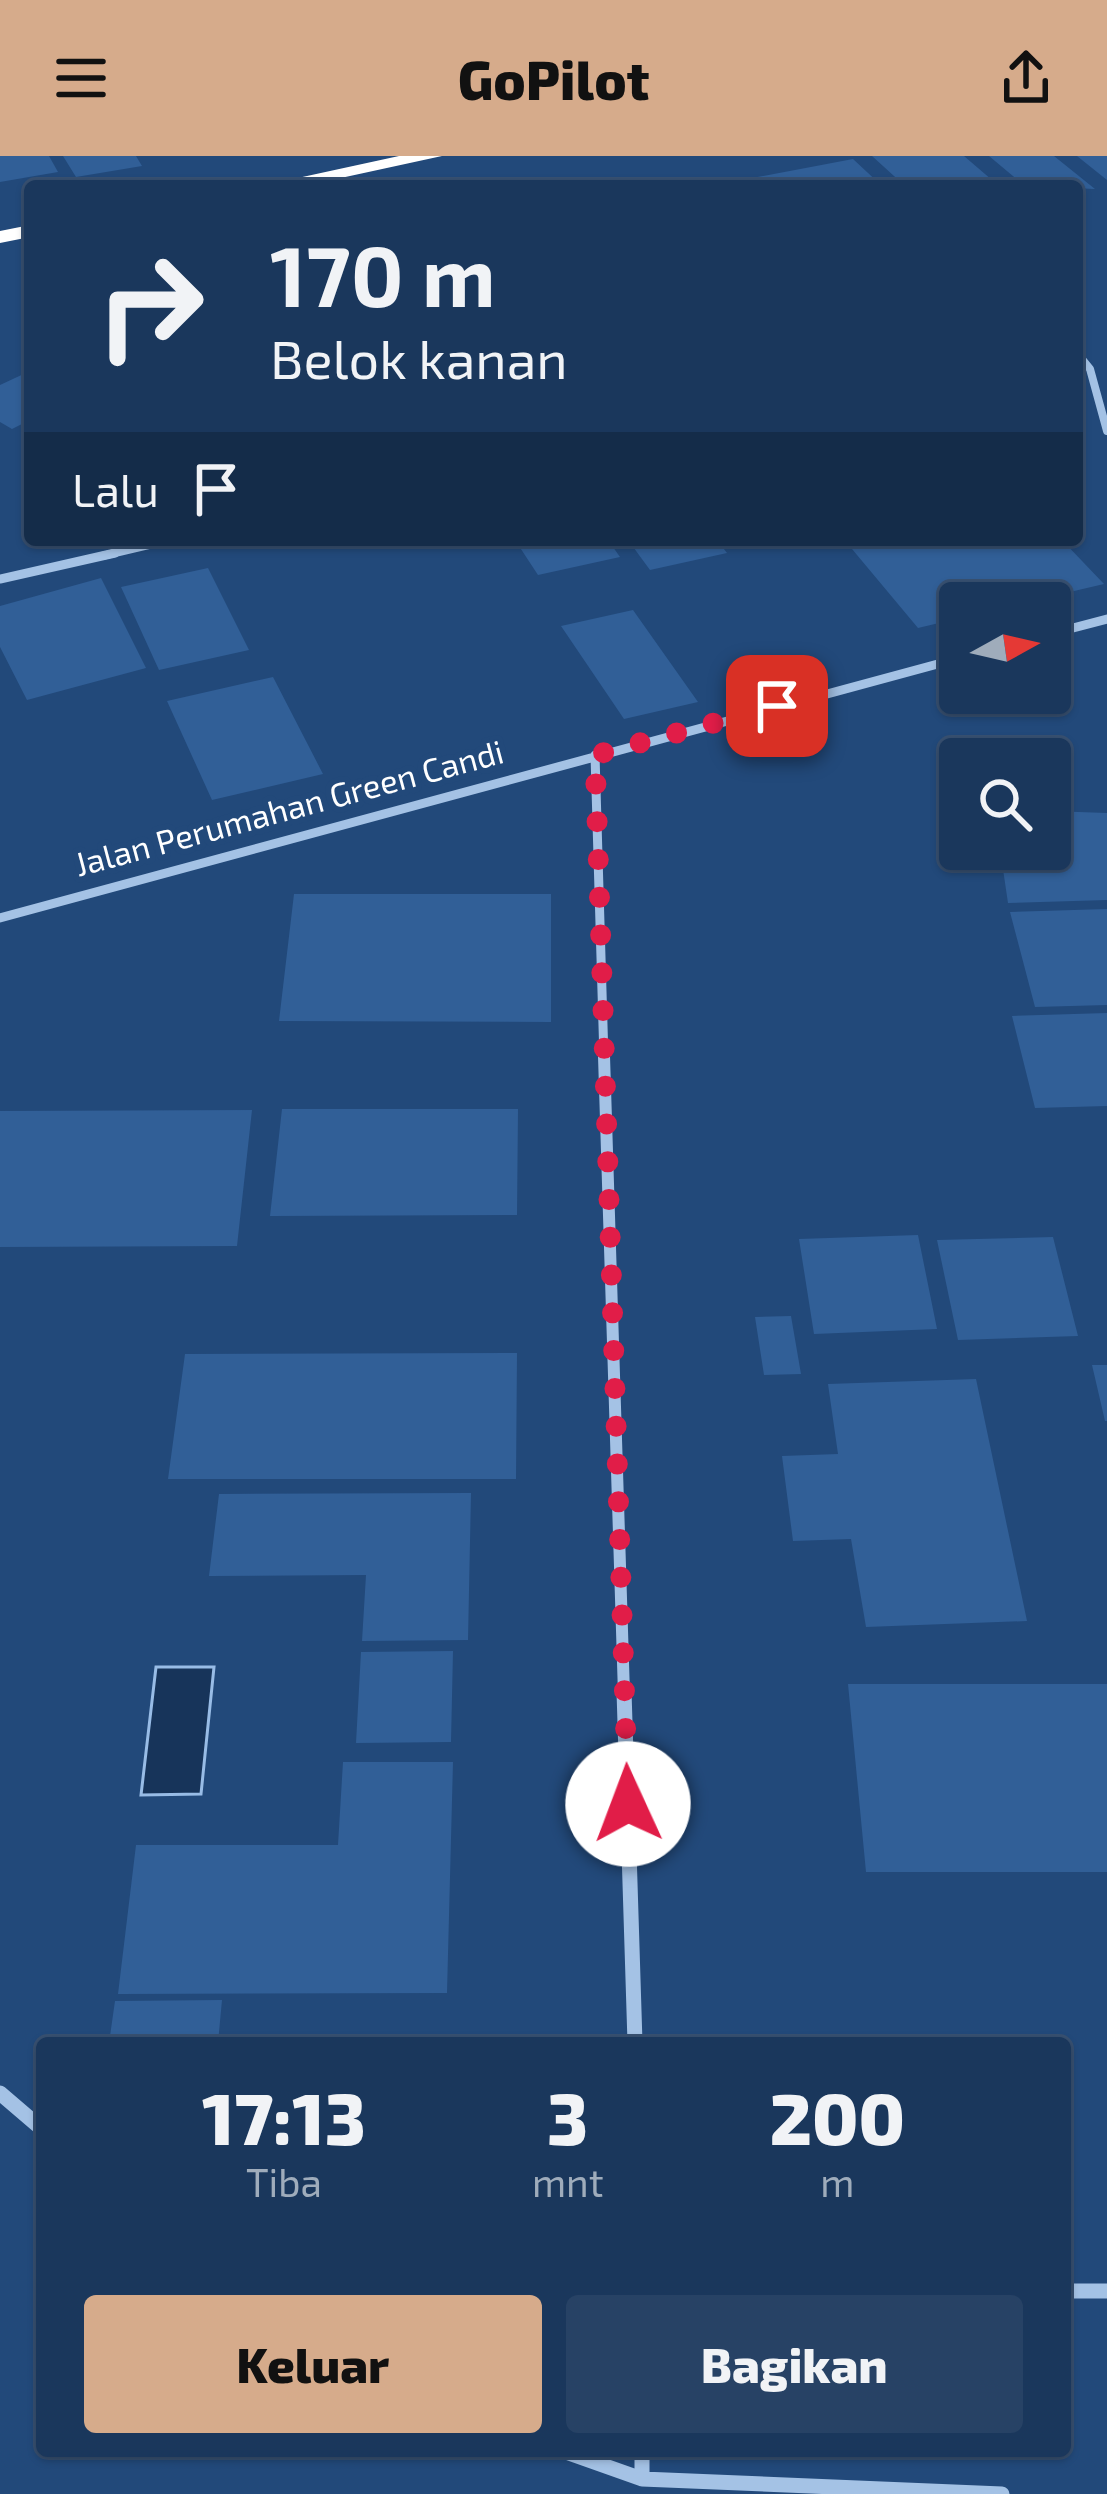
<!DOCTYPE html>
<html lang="id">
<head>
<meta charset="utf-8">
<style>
  body { margin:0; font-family:"Exo 2",sans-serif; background:#274265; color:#f1f3f6; height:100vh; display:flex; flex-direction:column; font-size:45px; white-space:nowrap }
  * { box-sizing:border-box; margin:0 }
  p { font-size:39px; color:#9facbb }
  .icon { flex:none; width:66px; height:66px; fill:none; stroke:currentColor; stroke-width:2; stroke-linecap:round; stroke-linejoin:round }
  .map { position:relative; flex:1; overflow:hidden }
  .sheet { position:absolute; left:36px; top:1881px; width:1035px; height:420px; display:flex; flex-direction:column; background:#1a375c; border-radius:12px; box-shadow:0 3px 9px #0004,0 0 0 3px #385172 }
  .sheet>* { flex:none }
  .guide { position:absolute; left:24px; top:24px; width:1059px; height:366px; border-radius:12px; box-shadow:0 3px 9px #0004,0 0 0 3px #385172; background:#1a375c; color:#f1f3f6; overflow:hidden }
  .needle { width:78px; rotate:82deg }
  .controls { position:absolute; left:939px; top:426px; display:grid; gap:24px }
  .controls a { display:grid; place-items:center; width:132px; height:132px; border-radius:12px; background:#1a375c; box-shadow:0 3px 9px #0004,0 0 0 3px #385172; font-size:60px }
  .pin { position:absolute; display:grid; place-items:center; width:102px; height:102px; color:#fff; margin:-51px; border-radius:24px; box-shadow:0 6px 18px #0006 }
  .me { position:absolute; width:132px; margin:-66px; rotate:358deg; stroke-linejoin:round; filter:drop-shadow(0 0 9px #0008) }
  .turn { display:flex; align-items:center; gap:42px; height:252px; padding:0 48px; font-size:54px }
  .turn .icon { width:156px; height:156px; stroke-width:2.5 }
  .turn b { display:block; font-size:84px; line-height:102px }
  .then { display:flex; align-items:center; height:114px; padding:0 48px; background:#0003; gap:24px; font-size:45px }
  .eta { display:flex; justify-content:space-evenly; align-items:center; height:204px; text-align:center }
  .eta b { font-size:72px; font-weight:800; line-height:84px }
  .button { display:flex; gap:24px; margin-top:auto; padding:24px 48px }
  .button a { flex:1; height:138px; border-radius:12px; background:#d6ab8b; color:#111; font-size:48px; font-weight:800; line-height:138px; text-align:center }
  .button a+a { background:#274265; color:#f1f3f6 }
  header { display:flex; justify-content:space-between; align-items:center; height:156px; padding:0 48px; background:#d6ab8b; color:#111; font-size:54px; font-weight:800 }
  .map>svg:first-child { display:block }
  .water { fill:#17345a; stroke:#98bce6; stroke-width:3 }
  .building { fill:#315f97 }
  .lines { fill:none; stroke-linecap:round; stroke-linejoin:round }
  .street-far3 { stroke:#a4c2e5; stroke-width:8 }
  .street-far2 { stroke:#a4c2e5; stroke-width:9 }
  .street-far1 { stroke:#a4c2e5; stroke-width:12 }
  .street { stroke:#a4c2e5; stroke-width:15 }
  .highway { fill:#fff; fill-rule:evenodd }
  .route { stroke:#e11d48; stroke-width:21; stroke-dasharray:0 37.8 }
  .labels { text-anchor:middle; stroke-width:12; stroke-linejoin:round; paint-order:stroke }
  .street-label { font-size:33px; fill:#fff; stroke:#22497a }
</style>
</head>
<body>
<header><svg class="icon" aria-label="menu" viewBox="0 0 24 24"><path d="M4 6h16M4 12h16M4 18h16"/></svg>GoPilot<svg class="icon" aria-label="share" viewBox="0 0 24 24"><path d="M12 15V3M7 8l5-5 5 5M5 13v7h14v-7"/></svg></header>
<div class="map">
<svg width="1107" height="2338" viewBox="0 0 1107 2338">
  <rect width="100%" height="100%" fill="#22497a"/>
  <path class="water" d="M 156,1511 L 214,1511 L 201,1638 L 141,1639 Z"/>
  <path class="building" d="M 0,0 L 49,0 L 58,16 L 0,26 Z
    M 63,0 L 136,0 L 142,10 L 76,21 Z
    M 872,0 L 964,0 L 999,30 L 905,30 Z
    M 989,0 L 1054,0 L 1095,33 L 1025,30 Z
    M 1077,0 L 1107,0 L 1107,24 Z
    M 853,3 L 882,30 L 721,30 L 721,28 Z
    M 30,215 L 30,264 L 12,273 L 0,266 L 0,229 Z
    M 515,384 L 608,384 L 620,401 L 538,419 Z
    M 628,384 L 717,384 L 727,397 L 650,414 Z
    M 891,384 L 1062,384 L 1104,428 L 1023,447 L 960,447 L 960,462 L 918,472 L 852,393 Z
    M 208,412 L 249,494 L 159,514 L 121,431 Z
    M 101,422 L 146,512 L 27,544 L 0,491 L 0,450 Z
    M 633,454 L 698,546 L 624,563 L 561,470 Z
    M 273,521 L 323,618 L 212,644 L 167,545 Z
    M 1050,655 L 1107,657 L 1107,744 L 1008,747 L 1000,693 L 1050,693 Z
    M 294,738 L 551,738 L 551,866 L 279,865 Z
    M 1107,753 L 1107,849 L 1035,851 L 1010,756 Z
    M 1107,857 L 1107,950 L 1035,952 L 1012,860 Z
    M 282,953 L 518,953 L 517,1059 L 270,1060 Z
    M 252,954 L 237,1090 L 0,1091 L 0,955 Z
    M 918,1079 L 937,1173 L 814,1178 L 799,1083 Z
    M 1053,1081 L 1078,1180 L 958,1184 L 937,1084 Z
    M 791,1160 L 801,1218 L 764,1219 L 755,1161 Z
    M 517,1197 L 516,1323 L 168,1323 L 185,1198 Z
    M 1092,1209 L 1107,1209 L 1107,1265 L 1105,1265 Z
    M 976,1223 L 1027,1465 L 866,1471 L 851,1383 L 793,1385 L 782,1300 L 838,1298 L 828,1228 Z
    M 471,1337 L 468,1484 L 362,1485 L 366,1419 L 209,1420 L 219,1338 Z
    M 453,1495 L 451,1586 L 356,1587 L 361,1496 Z
    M 848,1528 L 1107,1528 L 1107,1716 L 866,1716 Z
    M 343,1606 L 453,1606 L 447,1837 L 118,1838 L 136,1689 L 338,1689 Z
    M 222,1844 L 218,1887 L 109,1887 L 115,1845 Z"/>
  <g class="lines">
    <path class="street-far3" d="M 1077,197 L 1090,213 L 1107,275
      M 102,400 L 170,384"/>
    <path class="street-far2" d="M 0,423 L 115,397
      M 1050,478 L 1107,463
      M 595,599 L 604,903
      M 0,762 L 960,502"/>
    <path class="street-far1" d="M 604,900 L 624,1538"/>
    <path class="street" d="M 624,1535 L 635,1887
      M 0,1937 L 42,1973
      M 1065,2135 L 1107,2135
      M 563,2295 L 642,2323 L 1002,2338
      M 642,2295 L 642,2323"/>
    <path class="highway" d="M 399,0 L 442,0 L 304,30 L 261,30 Z
      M 30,69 L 30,81 L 0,87 L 0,75 Z"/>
  </g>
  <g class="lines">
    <path class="route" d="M 628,1648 L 595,599 L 777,550"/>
  </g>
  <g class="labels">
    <g class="street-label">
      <text transform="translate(289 652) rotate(-15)" y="12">Jalan Perumahan Green Candi</text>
    </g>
  </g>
</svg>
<div class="controls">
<a><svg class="needle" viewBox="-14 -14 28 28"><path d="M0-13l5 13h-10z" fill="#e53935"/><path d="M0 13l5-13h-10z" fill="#9facbb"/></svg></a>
<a><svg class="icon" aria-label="search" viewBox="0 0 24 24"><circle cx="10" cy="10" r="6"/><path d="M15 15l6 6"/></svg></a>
</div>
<div class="pin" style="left:777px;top:550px;background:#d93025"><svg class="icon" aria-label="arrive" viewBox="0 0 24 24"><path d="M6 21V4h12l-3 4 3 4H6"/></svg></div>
<svg class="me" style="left:628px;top:1648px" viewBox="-20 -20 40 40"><circle r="19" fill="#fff"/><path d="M0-13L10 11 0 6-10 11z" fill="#e11d48"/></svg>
<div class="guide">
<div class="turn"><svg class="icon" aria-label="right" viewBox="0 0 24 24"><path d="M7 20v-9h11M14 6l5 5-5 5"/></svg><div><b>170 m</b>Belok kanan</div></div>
<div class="then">Lalu<svg class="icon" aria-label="arrive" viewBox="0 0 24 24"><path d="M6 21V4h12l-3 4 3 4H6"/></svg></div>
</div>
<section class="sheet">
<div class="eta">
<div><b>17:13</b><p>Tiba</p></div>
<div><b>3</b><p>mnt</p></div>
<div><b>200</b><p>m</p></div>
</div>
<div class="button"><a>Keluar</a><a>Bagikan</a></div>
</section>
</div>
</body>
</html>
